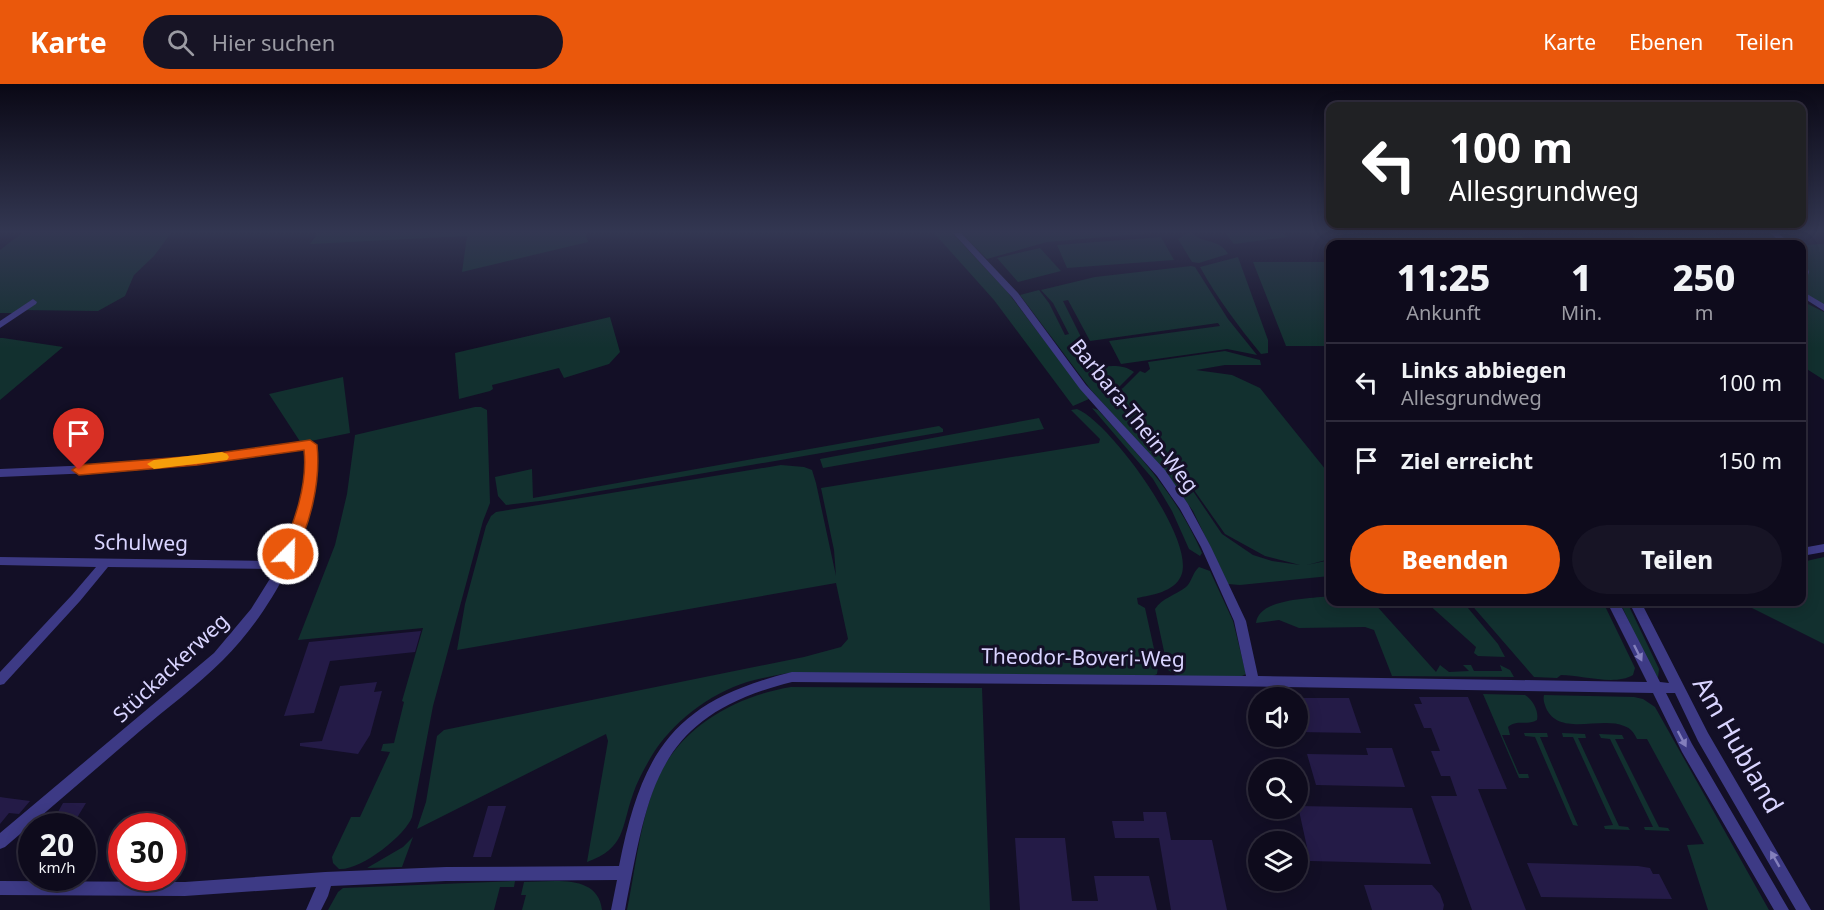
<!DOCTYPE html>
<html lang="de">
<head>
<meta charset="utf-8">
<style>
  body { margin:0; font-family:"Noto Sans",sans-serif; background:#171425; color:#f1f3f6; height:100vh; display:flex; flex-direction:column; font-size:22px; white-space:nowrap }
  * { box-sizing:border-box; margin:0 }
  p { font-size:20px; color:#9b9ba3 }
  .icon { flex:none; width:33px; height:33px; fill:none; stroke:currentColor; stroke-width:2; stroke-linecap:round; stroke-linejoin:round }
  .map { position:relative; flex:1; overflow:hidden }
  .drawer { position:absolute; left:1326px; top:156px; width:480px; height:366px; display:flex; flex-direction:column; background:#0e0b1c; border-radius:12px; box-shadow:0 3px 15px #0003,0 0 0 2px #2e2b3b }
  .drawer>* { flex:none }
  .banner { position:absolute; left:1326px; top:18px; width:480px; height:126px; border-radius:12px; box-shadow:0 3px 15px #0003,0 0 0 2px #2e2b3b; background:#202124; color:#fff; overflow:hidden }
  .tools { position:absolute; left:1248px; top:603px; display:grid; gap:12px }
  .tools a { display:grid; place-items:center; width:60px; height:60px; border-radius:50%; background:#0e0b1c; box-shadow:0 3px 15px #0003,0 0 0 2px #2e2b3b; font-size:30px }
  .speed { position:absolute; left:18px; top:729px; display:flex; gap:12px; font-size:30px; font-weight:700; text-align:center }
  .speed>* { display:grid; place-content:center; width:78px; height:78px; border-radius:50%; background:#0e0b1c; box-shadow:0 3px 15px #0003,0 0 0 2px #2e2b3b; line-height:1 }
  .speed small { font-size:15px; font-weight:400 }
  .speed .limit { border:9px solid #d22; background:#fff; color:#111 }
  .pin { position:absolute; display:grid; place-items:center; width:51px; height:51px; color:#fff; margin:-62px -26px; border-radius:50% 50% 50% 0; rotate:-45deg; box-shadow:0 0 6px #0007 }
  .pin .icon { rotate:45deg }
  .me { position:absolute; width:66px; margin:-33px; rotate:23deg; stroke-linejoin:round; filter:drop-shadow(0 0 4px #0008) }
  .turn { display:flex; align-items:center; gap:21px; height:126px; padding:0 24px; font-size:27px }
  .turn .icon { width:78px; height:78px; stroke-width:2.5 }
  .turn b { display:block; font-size:42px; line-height:51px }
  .eta { display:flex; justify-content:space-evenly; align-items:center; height:102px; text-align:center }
  .eta b { font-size:36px; font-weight:800; line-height:42px }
  .cta { display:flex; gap:12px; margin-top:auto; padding:12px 24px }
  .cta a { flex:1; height:69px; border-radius:36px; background:#ea580c; color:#fff; font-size:24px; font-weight:800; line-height:69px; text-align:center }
  .cta a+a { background:#171425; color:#f1f3f6 }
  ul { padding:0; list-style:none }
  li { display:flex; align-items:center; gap:18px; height:78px; padding:0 24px; border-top:2px solid #2e2b3b }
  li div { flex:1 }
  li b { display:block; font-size:22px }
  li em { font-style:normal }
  header { display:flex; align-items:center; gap:36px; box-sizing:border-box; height:84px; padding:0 30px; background:#ea580c; color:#fff }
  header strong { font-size:28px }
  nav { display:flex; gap:33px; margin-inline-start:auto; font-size:21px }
  .search { width:420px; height:54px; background:#171425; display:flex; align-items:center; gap:15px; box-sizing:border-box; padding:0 21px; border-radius:33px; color:#9b9ba3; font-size:22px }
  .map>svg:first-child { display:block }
  .green { fill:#12302f; fill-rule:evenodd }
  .building { fill:#241b47 }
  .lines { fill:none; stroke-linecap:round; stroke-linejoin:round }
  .street { fill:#3d3a85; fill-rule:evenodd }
  .oneway { fill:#837fbc }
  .route { fill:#ea580c; stroke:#983908; stroke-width:1.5 }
  .slow { fill:#f59e0b }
  .labels { text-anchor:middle; stroke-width:6; stroke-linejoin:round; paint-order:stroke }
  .street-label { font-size:21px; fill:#d9d4ff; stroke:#130f26 }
  .near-street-label { font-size:26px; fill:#d9d4ff; stroke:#130f26 }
</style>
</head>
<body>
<header>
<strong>Karte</strong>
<div class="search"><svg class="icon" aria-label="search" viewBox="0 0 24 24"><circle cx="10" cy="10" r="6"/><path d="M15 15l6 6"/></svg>Hier suchen</div>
<nav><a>Karte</a><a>Ebenen</a><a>Teilen</a></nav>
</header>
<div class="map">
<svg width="1824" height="826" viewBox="0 0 1824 826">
  <rect width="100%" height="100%" fill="#130f26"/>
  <path class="green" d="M 22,149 L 171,149 L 154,172 L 134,191 L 125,212 L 98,227 L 20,226 L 15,229 L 0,229 L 0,166 Z
    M 318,149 L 585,149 L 588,158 L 462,188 L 467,152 L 310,160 Z
    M 934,149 L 952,149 L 1006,206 L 1089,315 L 1073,322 L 994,216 Z
    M 961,149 L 1152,149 L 1047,158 L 987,175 Z
    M 1186,149 L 1193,149 C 1203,161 1218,153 1228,170 L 1199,179 L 1192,178 L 1178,155 Z
    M 1225,149 L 1283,149 L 1287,153 L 1234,160 Z
    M 1384,149 L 1530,149 L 1520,150 L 1529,160 L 1360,160 L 1357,153 Z
    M 1629,149 L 1714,149 L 1724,156 L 1695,160 L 1642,160 Z
    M 1161,153 L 1174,176 L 1067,184 L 1057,161 Z
    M 1824,160 L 1824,223 L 1807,211 L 1802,204 L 1807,182 L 1802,174 L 1802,161 Z
    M 1040,164 L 1061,187 L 1018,198 L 997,174 Z
    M 1238,173 L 1268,256 L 1268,269 L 1261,270 C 1239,243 1217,214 1200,183 Z
    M 1253,178 L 1330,178 L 1330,262 L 1286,262 Z
    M 1191,182 L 1195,183 L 1228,235 L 1257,271 L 1227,265 L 1121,280 L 1109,257 L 1220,242 L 1218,239 L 1090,257 L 1068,216 L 1063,217 L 1085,261 L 1075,263 L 1087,285 C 1102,283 1121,278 1134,288 L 1117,305 L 1110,304 L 1110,308 L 1105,313 L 1123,304 L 1140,287 L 1145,289 L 1150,285 L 1148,278 L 1225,267 L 1260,276 L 1261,281 L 1225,281 L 1196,286 L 1232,291 L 1260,304 L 1330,391 L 1330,475 L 1307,481 L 1330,476 L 1330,492 L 1240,501 L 1228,500 L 1193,427 L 1163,386 L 1091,306 L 1020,211 L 1039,206 L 1049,219 L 1065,251 L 1069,250 L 1053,219 L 1041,206 L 1095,193 ZM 1153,348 L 1225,450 L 1265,472 L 1300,481 L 1272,477 L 1253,471 L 1222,450 Z
    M 1802,217 L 1824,228 L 1824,296 L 1802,282 Z
    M 610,233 L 620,268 L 609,280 L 564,294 L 559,284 L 492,301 L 493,305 L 490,307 L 459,315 L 455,269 Z
    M 0,254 L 3,254 L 63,263 L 0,316 Z
    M 343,293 L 350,349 L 301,359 L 269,310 Z
    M 475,323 L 481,323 L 487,326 L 490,419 L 483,437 L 433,622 L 412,733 C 405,752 360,787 339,785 L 333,779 L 332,773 L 351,733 L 360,733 L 390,668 L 381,667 L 383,660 L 394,659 L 404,618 L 402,617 L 423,544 L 298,556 L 335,461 L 347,410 L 355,351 Z
    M 1092,324 L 1098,326 C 1140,372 1176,410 1202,469 L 1200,472 L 1189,465 L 1172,427 L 1153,395 Z
    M 1077,325 C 1110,338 1197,457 1181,492 C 1174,508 1152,511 1137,514 L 1138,520 L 1145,524 L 1158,583 L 1157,590 L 1153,592 L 788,589 C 774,592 760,594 747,598 C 709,610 671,639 651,673 C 644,685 637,698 633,710 C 621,744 626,764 587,778 L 608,657 L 606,650 L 417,745 L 426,718 L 437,652 L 444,646 L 804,573 L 841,563 L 848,555 L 836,499 L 457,566 L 465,520 L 486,442 L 491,432 L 496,428 L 781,381 L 804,383 L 812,386 L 816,399 L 836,492 L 834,466 L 821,404 L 1099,359 L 1100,355 L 1071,326 Z
    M 1039,334 L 1044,345 L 823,384 L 820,375 Z
    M 939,342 L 943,345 L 943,348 L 548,416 L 506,421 L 498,412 L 495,393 L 532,385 L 533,414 Z
    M 1824,473 L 1824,560 L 1740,518 L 1802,518 L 1802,478 Z
    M 1199,483 L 1210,487 L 1233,537 L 1246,590 L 1242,592 L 1177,592 L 1168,586 L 1155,525 C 1162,514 1176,511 1186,503 C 1192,498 1192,489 1199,483 Z
    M 1330,512 L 1330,518 L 1379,518 L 1374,519 L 1436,588 L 1440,581 L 1449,588 L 1469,587 L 1463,581 L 1471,581 L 1474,587 L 1502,587 L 1500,581 L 1510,586 L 1514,593 L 1392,592 L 1374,546 L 1365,543 L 1299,544 L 1279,536 L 1256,539 C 1259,514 1310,515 1330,512 Z
    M 1426,518 L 1463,518 L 1498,560 L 1505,573 L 1478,572 L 1474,569 L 1476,563 Z
    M 1469,518 L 1603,518 L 1635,584 L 1633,591 C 1615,602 1581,591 1561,591 L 1557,594 L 1534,593 Z
    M 1620,518 L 1627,518 L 1659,585 L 1658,594 L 1642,567 Z
    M 791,603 L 982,604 L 990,826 L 627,826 C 635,787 639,746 652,709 C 672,647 731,613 791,603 Z
    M 1483,610 L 1525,611 C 1533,616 1539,627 1537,636 C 1528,642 1516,635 1508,643 L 1510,651 L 1502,651 L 1519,690 L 1528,690 L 1529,694 L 1519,694 Z
    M 1544,611 L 1634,613 L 1643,615 L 1655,623 L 1769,826 L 1708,826 L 1687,761 L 1704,760 L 1647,655 L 1637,655 C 1634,649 1631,644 1624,642 C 1601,632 1559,653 1546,624 C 1544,618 1543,616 1544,611 Z
    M 1524,649 L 1547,649 L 1548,653 L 1540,653 L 1578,742 L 1573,741 L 1535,653 L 1525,652 Z
    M 1562,649 L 1585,650 L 1586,654 L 1578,654 L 1619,742 L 1628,743 L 1630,746 L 1605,745 L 1604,742 L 1613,741 L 1573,653 L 1563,653 Z
    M 1599,650 L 1622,651 L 1624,655 L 1615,655 L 1659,743 L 1668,744 L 1670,747 L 1645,746 L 1644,743 L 1653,743 L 1610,655 L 1601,654 Z
    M 413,753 L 402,783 L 367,784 L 403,763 Z
    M 515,797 L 514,803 L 500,803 L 494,826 L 328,826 L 338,808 L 343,804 Z
    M 524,798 C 552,798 598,789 602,826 L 522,826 L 526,811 L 521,811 Z"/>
  <path class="building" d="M 421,547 L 415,568 L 330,577 L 314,629 L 284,632 L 309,558 Z
    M 377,598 L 374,608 L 382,607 L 370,651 L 358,670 L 300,662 L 300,659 L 322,657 L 340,602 Z
    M 1419,613 L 1468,613 L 1507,705 L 1478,705 L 1526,826 L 1472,826 L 1431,712 L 1457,712 L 1450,692 L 1441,692 L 1431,667 L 1440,667 L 1431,644 L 1424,644 L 1414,620 L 1422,620 Z
    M 1298,614 L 1349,614 L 1361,649 L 1298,648 Z
    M 1366,664 L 1392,664 L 1405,703 L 1316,701 L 1307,670 L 1368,671 Z
    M 0,713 L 7,714 L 30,717 L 19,730 L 9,729 L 0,740 Z
    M 63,719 L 86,719 L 72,742 L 41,742 L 50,728 L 58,728 Z
    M 488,722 L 506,722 L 491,773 L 473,773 Z
    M 1298,722 L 1412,724 L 1431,780 L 1310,777 Z
    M 1143,728 L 1166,728 L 1171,756 L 1212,756 L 1227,826 L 1171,826 L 1159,754 L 1115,754 L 1112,737 L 1144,737 Z
    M 1015,754 L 1065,754 L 1072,817 L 1098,817 L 1094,792 L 1149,792 L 1157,826 L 1020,826 Z
    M 1527,779 L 1638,782 L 1650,784 L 1653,790 L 1659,790 L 1672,815 L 1541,813 Z
    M 1364,801 L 1432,801 L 1440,810 L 1444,821 L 1443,826 L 1372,826 Z"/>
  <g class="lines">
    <path class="street" d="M 953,149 L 961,149 L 1018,209 L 1086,301 L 1165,386 L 1188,420 L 1211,463 L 1246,537 L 1258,592 L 1647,598 L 1607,518 L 1619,518 L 1660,598 L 1669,599 L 1629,518 L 1641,518 L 1708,649 L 1811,826 L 1796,826 L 1698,657 L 1675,609 L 1666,609 L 1692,660 L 1789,826 L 1774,826 L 1682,668 L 1653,609 L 1165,601 L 792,598 C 655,632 649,704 625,826 L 611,826 L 617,796 L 446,797 L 331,802 L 328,812 L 321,826 L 306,826 L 316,803 L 185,812 L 0,811 L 0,797 L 185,798 L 325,788 L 446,783 L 619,782 C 642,666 674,617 792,588 L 1246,592 L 1234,537 L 1201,463 L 1180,425 L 1157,392 L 1080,305 L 1012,213 Z
      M 1770,149 L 1778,149 L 1791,160 L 1783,160 Z
      M 1802,177 L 1806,179 L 1809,188 L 1806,197 L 1802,200 Z
      M 1802,207 L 1824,220 L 1824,227 L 1802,213 Z
      M 33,215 L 37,218 L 36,220 L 0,244 L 0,237 Z
      M 310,358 L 315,361 C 315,381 316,400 311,420 C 298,477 264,535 223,576 C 197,602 167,624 140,647 C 95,686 50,724 5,763 L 0,765 L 0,749 L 214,569 L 251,525 L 276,485 L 108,483 L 80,517 L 4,600 L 0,601 L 0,588 L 72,511 L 96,483 L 0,481 L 0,473 L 280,477 C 297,440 306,405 305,365 L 197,381 L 116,388 L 0,393 L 0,385 L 116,380 L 197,373 Z
      M 1824,460 L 1824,468 L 1802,472 L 1802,464 Z"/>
  </g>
  <defs><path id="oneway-solid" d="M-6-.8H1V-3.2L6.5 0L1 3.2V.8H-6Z" transform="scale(1.5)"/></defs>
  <g class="oneway">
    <use href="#oneway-solid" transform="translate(1638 569) rotate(64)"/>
    <use href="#oneway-solid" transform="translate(1682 655) rotate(62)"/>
    <use href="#oneway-solid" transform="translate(1775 775) rotate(-120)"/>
  </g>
  <linearGradient id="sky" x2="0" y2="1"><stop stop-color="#0a0815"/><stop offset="0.56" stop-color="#333752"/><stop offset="1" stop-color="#333752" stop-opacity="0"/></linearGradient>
  <rect width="1824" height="264" fill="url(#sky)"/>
  <path class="route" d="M 310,356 L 317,361 C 321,398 310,441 293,474 L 283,474 L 281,470 C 294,438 308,401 304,366 L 197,381 L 79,391 L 72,386 L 79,381 L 197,372 Z"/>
  <path class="slow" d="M 222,368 L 227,370 L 229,373 L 227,376 L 154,385 L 147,380 L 154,376 Z"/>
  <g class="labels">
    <g class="street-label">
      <text transform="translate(1134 332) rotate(51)" y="7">Barbara-Thein-Weg</text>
      <text transform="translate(141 459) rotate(1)" y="7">Schulweg</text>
      <text transform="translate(1083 574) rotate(1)" y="7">Theodor-Boveri-Weg</text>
      <text transform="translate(171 584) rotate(-43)" y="7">Stückackerweg</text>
    </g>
    <g class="near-street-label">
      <text transform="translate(1738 661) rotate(60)" y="9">Am Hubland</text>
    </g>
  </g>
</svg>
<div class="tools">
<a><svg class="icon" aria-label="sound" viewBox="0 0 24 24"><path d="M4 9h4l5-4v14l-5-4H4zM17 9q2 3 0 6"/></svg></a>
<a><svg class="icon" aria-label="search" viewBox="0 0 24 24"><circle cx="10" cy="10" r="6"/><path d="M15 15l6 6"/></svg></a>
<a><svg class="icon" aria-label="layers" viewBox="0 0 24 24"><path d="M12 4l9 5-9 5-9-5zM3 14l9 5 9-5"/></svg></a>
</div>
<div class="speed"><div>20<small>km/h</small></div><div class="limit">30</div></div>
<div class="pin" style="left:79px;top:386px;background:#d93025"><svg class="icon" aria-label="arrive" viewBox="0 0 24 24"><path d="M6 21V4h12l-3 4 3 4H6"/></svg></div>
<svg class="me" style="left:288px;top:470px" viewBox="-20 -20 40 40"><circle r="17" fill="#ea580c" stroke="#fff" stroke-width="3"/><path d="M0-11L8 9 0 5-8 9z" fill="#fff"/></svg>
<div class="banner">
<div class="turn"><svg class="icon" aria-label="left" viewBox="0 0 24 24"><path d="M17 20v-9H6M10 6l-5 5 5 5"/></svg><div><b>100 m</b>Allesgrundweg</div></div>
</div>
<section class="drawer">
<div class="eta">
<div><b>11:25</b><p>Ankunft</p></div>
<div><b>1</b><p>Min.</p></div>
<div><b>250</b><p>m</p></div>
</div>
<ul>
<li><svg class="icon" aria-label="left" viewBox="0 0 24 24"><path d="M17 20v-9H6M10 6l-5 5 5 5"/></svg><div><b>Links abbiegen</b><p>Allesgrundweg</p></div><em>100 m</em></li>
<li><svg class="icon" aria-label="arrive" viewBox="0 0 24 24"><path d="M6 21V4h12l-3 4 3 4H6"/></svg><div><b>Ziel erreicht</b></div><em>150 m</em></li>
</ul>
<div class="cta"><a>Beenden</a><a>Teilen</a></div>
</section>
</div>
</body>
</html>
